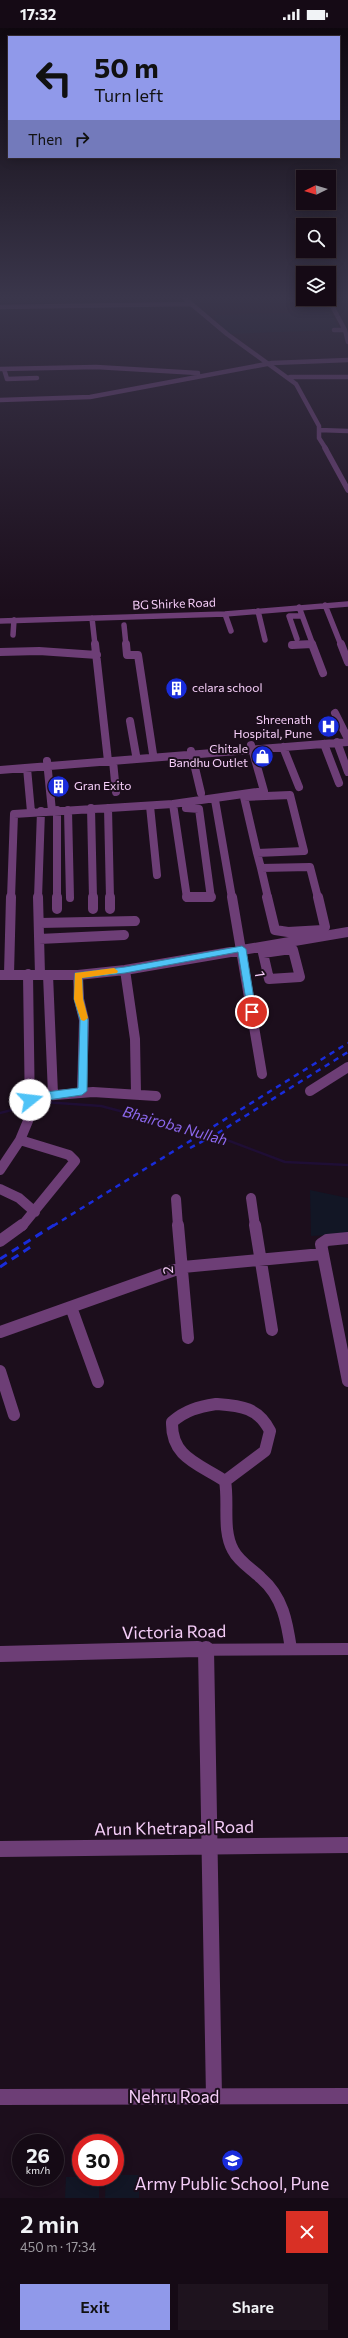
<!DOCTYPE html>
<html lang="en">
<head>
<meta charset="utf-8">
<style>
  body { margin:0; font-family:Commissioner,sans-serif; background:#1e131e; color:#f1f3f6; height:100vh; display:flex; flex-direction:column; font-size:15px; white-space:nowrap }
  * { box-sizing:border-box; margin:0 }
  p { font-size:13px; color:#9d9aa0 }
  .icon { flex:none; width:22px; height:22px; fill:none; stroke:currentColor; stroke-width:2; stroke-linecap:round; stroke-linejoin:round }
  .map { position:relative; height:2170px; overflow:hidden }
  .panel { display:flex; flex-direction:column; background:#150a15; flex:1 }
  .panel>* { flex:none }
  .guide { position:absolute; left:8px; top:8px; width:332px; height:122px; border-radius:0px; box-shadow:0 2px 10px #0003,0 0 0 1px #342b34; background:#9099ea; color:#111; overflow:hidden }
  .needle { width:26px; rotate:265deg }
  .tools { position:absolute; left:296px; top:142px; display:grid; gap:8px }
  .tools a { display:grid; place-items:center; width:40px; height:40px; border-radius:0px; background:#150a15; box-shadow:0 2px 10px #0003,0 0 0 1px #342b34; font-size:20px }
  .speed { position:absolute; left:12px; top:2106px; display:flex; gap:8px; font-size:20px; font-weight:700; text-align:center }
  .speed>* { display:grid; place-content:center; width:52px; height:52px; border-radius:50%; background:#150a15; box-shadow:0 2px 10px #0003,0 0 0 1px #342b34; line-height:1 }
  .speed small { font-size:10px; font-weight:400 }
  .speed .limit { border:6px solid #d22; background:#fff; color:#111 }
  .pin { position:absolute; display:grid; place-items:center; width:34px; height:34px; color:#fff; margin:-17px; border:2px solid #fff; border-radius:50%; box-shadow:0 1px 4px #0007 }
  .me { position:absolute; width:44px; margin:-22px; rotate:74deg; stroke-linejoin:round; filter:drop-shadow(0 0 3px #0008) }
  .turn { display:flex; align-items:center; gap:14px; height:84px; padding:0 20px; font-size:18px }
  .turn .icon { width:52px; height:52px; stroke-width:2.5 }
  .turn b { display:block; font-size:28px; line-height:34px }
  .then { display:flex; align-items:center; height:38px; padding:0 20px; background:#0003; gap:8px; font-size:15px }
  .round { display:grid; place-items:center; flex:none; width:42px; height:42px; border-radius:0px; background:#1e131e }
  .head { display:flex; align-items:center; justify-content:space-between; height:68px; padding:0 20px }
  h1 { font-size:24px; font-weight:600; line-height:30px }
  .primary-button { display:flex; gap:8px; margin-top:auto; padding:8px 20px }
  .primary-button a { flex:1; height:46px; border-radius:0px; background:#9099ea; color:#111; font-size:16px; font-weight:600; line-height:46px; text-align:center }
  .primary-button a+a { background:#1e131e; color:#f1f3f6 }
  .status { display:flex; justify-content:space-between; align-items:center; height:28px; padding:0 20px; background:#150a15; direction:ltr }
  .status svg { height:11px; fill:currentColor }
  .map>svg:first-child { display:block }
  .green { fill:#121625 }
  .lines { fill:none; stroke-linecap:round; stroke-linejoin:round }
  .stream { stroke:#1f0e35; stroke-width:2.5 }
  .minor-far5 { stroke:#6d3e76; stroke-width:4.5 }
  .minor-far4 { stroke:#6d3e76; stroke-width:5.5 }
  .minor-far3 { stroke:#6d3e76; stroke-width:8 }
  .minor-far2 { stroke:#6d3e76; stroke-width:10 }
  .minor-far1 { stroke:#6d3e76; stroke-width:12 }
  .minor { stroke:#6d3e76; stroke-width:16 }
  .rail-far1 { stroke:#192cdb; stroke-width:2.5; stroke-dasharray:5.5 5; stroke-linecap:butt }
  .rail { stroke:#192cdb; stroke-width:3; stroke-dasharray:8 6; stroke-linecap:butt }
  .route { fill:#4fc3f7; stroke:#337fa1 }
  .slow { fill:#f59e0b }
  .labels { text-anchor:middle; stroke-width:4; stroke-linejoin:round; paint-order:stroke }
  .far-street-label { font-size:12px; fill:#f6cef9; stroke:#1c0e1c }
  .far-poi-label { font-size:12px; fill:#f6cef9; stroke:#1c0e1c; text-anchor:start }
  .street-label { font-size:14px; fill:#f6cef9; stroke:#1c0e1c }
  .water-label { font-size:15px; font-style:italic; fill:#8c68ee; stroke:#1c0e1c }
  .near-street-label { font-size:17px; fill:#f6cef9; stroke:#1c0e1c }
  .near-poi-label { font-size:17px; fill:#f6cef9; stroke:#1c0e1c }
</style>
</head>
<body>
<div class="status"><b>17:32</b><svg viewBox="0 0 49 12"><path d="M0 12V9h3v3zM5 12V6h3v6zM10 12V3h3v9zM15 12V0h3v12zM26 1h20v11H26zM47 4h2v5h-2z"/></svg></div>
<div class="map">
<svg width="348" height="2170" viewBox="0 0 348 2170">
  <rect width="100%" height="100%" fill="#1c0e1c"/>
  <path class="green" d="M 302,279 L 327,279 L 339,300 L 334,302 L 227,306 L 213,287 L 289,285 Z
    M 310,1162 L 348,1170 L 348,1206 L 311,1208 Z
    M 115,2147 L 139,2147 L 139,2170 L 105,2170 L 106,2149 L 115,2149 Z
    M 66,2149 L 99,2149 L 99,2170 L 65,2170 Z"/>
  <g class="lines">
    <path class="stream" d="M 32,1077 L 44,1074 L 101,1078 L 219,1109 L 285,1134 L 348,1137
      M 0,1085 L 27,1078"/>
    <path class="minor-far5" d="M 183,269 L 227,306 L 296,356 L 319,398 L 319,410 L 326,421
      M 289,269 L 299,276 L 331,276 L 345,302 L 348,314
      M 0,279 L 191,276
      M 334,302 L 345,302
      M 0,341 L 96,339 L 198,345
      M 4,341 L 7,351 L 37,350
      M 290,349 L 348,349
      M 0,372 L 90,369 L 272,335 L 348,332
      M 319,402 L 348,403"/>
    <path class="minor-far4" d="M 325,420 L 348,462
      M 325,577 L 341,617
      M 299,579 L 313,617
      M 258,583 L 265,612
      M 225,586 L 231,603
      M 92,590 L 95,617
      M 0,593 L 225,586 L 348,576
      M 124,597 L 126,617
      M 13,607 L 14,592
      M 297,611 L 289,588 L 302,588
      M 292,617 L 313,616"/>
    <path class="minor-far3" d="M 95,616 L 108,733
      M 126,616 L 127,627 L 138,627 L 153,726
      M 312,616 L 323,645
      M 341,616 L 348,634
      M 292,617 L 312,616
      M 0,624 L 39,623 L 97,627
      M 335,685 L 347,709
      M 130,693 L 136,727
      M 337,714 L 348,744
      M 324,716 L 339,755
      M 283,719 L 299,759
      M 191,723 L 201,765
      M 47,733 L 52,783
      M 113,733 L 116,764
      M 27,740 L 31,784
      M 0,742 L 348,714
      M 290,767 L 304,823 L 257,825 L 244,769 Z
      M 215,772 L 232,870
      M 173,776 L 187,870
      M 150,778 L 157,847
      M 91,780 L 93,870
      M 108,780 L 110,870
      M 186,780 L 199,781 L 211,870 L 200,870
      M 57,782 L 57,870
      M 68,782 L 70,870
      M 257,825 L 261,840
      M 261,840 L 268,870
      M 261,840 L 310,839 L 318,870
      M 11,870 L 14,786 L 173,776 L 264,763 L 251,717
      M 38,870 L 41,783"/>
    <path class="minor-far2" d="M 38,869 L 40,947
      M 57,869 L 57,881
      M 93,869 L 93,881
      M 110,869 L 110,881
      M 187,869 L 211,869
      M 232,869 L 262,1046
      M 267,869 L 275,902 L 288,904 L 323,902 L 325,899 L 318,869
      M 40,895 L 135,893
      M 39,911 L 124,907
      M 284,922 L 293,922 L 300,949 L 269,951 L 263,925 Z
      M 125,942 L 135,1011 L 136,1065
      M 9,946 L 11,869
      M 0,947 L 78,947 L 125,942 L 348,904
      M 48,947 L 53,1066
      M 78,947 L 79,971 L 84,992 L 82,1063
      M 310,1063 L 348,1039
      M 30,1069 L 93,1064 L 156,1068
      M 20,1112 L 69,1127 L 75,1133 L 22,1198
      M 0,1142 L 20,1112 L 30,1088 L 28,946
      M 0,1161 L 19,1170 L 35,1184
      M 251,1170 L 255,1198
      M 176,1171 L 178,1198"/>
    <path class="minor-far1" d="M 178,1197 L 188,1310
      M 255,1197 L 272,1302
      M 348,1210 L 327,1212 L 321,1216 L 348,1353
      M 0,1213 L 22,1197
      M 71,1279 L 98,1354
      M 0,1304 L 183,1239 L 322,1226
      M 0,1343 L 14,1387
      M 216,1376 C 241,1378 258,1379 270,1403 L 265,1423 L 225,1453 C 200,1436 171,1430 172,1394 C 186,1382 198,1379 216,1376 Z
      M 225,1453 C 229,1475 222,1502 233,1522 C 239,1534 252,1541 261,1550 C 283,1569 287,1594 291,1621
      M 157,1622 L 348,1621"/>
    <path class="minor" d="M 206,1621 L 214,2069
      M 0,1626 L 198,1621
      M 0,1821 L 348,1817
      M 0,2069 L 348,2068"/>
    <path class="rail-far1" d="M 190,1120 L 218,1105 L 348,1024
      M 53,1198 L 348,1015"/>
    <path class="rail" d="M 0,1231 L 54,1197
      M 0,1239 L 32,1218"/>
  </g>
  <linearGradient id="sky" x2="0" y2="1"><stop stop-color="#0f080f"/><stop offset="0.47" stop-color="#3a364b"/><stop offset="1" stop-color="#3a364b" stop-opacity="0"/></linearGradient>
  <rect width="348" height="573" fill="url(#sky)"/>
  <path class="route" d="M 242,918 L 246,921 L 256,984 L 252,987 L 248,984 L 238,924 L 125,945 L 82,950 L 83,971 L 88,992 L 87,1063 L 82,1067 L 27,1075 L 26,1069 L 30,1066 L 78,1060 L 80,992 L 74,971 L 75,945 L 125,939 Z"/>
  <path class="slow" d="M 114,940 L 118,943 L 117,945 L 82,950 L 83,971 L 88,990 L 84,993 L 81,992 L 74,971 L 75,945 Z"/>
  <defs>
    <symbol id="building-disc" viewBox="-11 -11 22 22"><circle r="9.5" fill="#192cdb" stroke="#1c0e1c"/><path d="M-4-6H4V6H1V3H-1V6H-4ZM-2.5-4.3h1.7v1.8h-1.7ZM.8-4.3h1.7v1.8H.8ZM-2.5-1h1.7V.8h-1.7ZM.8-1h1.7V.8H.8Z" fill="#fff"/></symbol>
    <symbol id="hospital-disc" viewBox="-11 -11 22 22"><circle r="9.5" fill="#192cdb" stroke="#1c0e1c"/><path d="M-5-5h3v3.5h4V-5h3V5h-3V1.5h-4V5h-3Z" fill="#fff"/></symbol>
    <symbol id="shop-disc" viewBox="-11 -11 22 22"><circle r="9.5" fill="#192cdb" stroke="#1c0e1c"/><path d="M-5-2.5h2.3a2.7 3.5 0 0 1 5.4 0H5L5.5 6h-11ZM-1.5-2.5h3a1.5 2.3 0 0 0-3 0Z" fill="#fff"/></symbol>
    <symbol id="school-disc" viewBox="-11 -11 22 22"><circle r="9.5" fill="#192cdb" stroke="#1c0e1c"/><path d="M0-5L7-2L0 1L-7-2ZM-4 1L0 2.5L4 1V4Q0 6-4 4Z" fill="#fff"/></symbol>
  </defs>
  <g fill-rule="evenodd">
    <use href="#building-disc" x="164" y="648" width="25" height="25"/>
    <use href="#hospital-disc" x="316" y="686" width="25" height="25"/>
    <use href="#shop-disc" x="250" y="716" width="25" height="25"/>
    <use href="#building-disc" x="46" y="746" width="25" height="25"/>
    <use href="#school-disc" x="220" y="2120" width="25" height="25"/>
  </g>
  <g class="labels">
    <g class="far-street-label">
      <text transform="translate(174 576) rotate(-2)" y="4">BG Shirke Road</text>
    </g>
    <g class="far-poi-label">
      <text x="192" y="664">celara school</text>
      <text x="312" y="696" text-anchor="end">Shreenath<tspan x="312" dy="14">Hospital, Pune</tspan></text>
      <text x="248" y="725" text-anchor="end">Chitale<tspan x="248" dy="14">Bandhu Outlet</tspan></text>
      <text x="74" y="762">Gran Exito</text>
    </g>
    <g class="street-label">
      <text transform="translate(260 946) rotate(81)" y="5">1</text>
      <text transform="translate(168 1242) rotate(-95)" y="5">2</text>
    </g>
    <g class="water-label">
      <text transform="translate(175 1098) rotate(16)" y="5">Bhairoba Nullah</text>
    </g>
    <g class="near-street-label">
      <text transform="translate(174 1604) rotate(-1)" y="6">Victoria Road</text>
      <text transform="translate(174 1800) rotate(-1)" y="6">Arun Khetrapal Road</text>
      <text x="174" y="2075">Nehru Road</text>
    </g>
    <g class="near-poi-label">
      <text x="232" y="2162">Army Public School, Pune</text>
    </g>
  </g>
</svg>
<div class="tools">
<a><svg class="needle" viewBox="-14 -14 28 28"><path d="M0-13l5 13h-10z" fill="#e53935"/><path d="M0 13l5-13h-10z" fill="#9d9aa0"/></svg></a>
<a><svg class="icon" aria-label="search" viewBox="0 0 24 24"><circle cx="10" cy="10" r="6"/><path d="M15 15l6 6"/></svg></a>
<a><svg class="icon" aria-label="layers" viewBox="0 0 24 24"><path d="M12 4l9 5-9 5-9-5zM3 14l9 5 9-5"/></svg></a>
</div>
<div class="speed"><div>26<small>km/h</small></div><div class="limit">30</div></div>
<div class="pin" style="left:252px;top:984px;background:#d93025"><svg class="icon" aria-label="arrive" viewBox="0 0 24 24"><path d="M6 21V4h12l-3 4 3 4H6"/></svg></div>
<svg class="me" style="left:30px;top:1072px" viewBox="-20 -20 40 40"><circle r="19" fill="#fff"/><path d="M0-13L10 11 0 6-10 11z" fill="#4fc3f7"/></svg>
<div class="guide">
<div class="turn"><svg class="icon" aria-label="left" viewBox="0 0 24 24"><path d="M17 20v-9H6M10 6l-5 5 5 5"/></svg><div><b>50 m</b>Turn left</div></div>
<div class="then">Then<svg class="icon" aria-label="right" viewBox="0 0 24 24"><path d="M7 20v-9h11M14 6l5 5-5 5"/></svg></div>
</div>
</div>
<section class="panel">
<div class="head"><div><h1>2 min</h1><p>450 m · 17:34</p></div><a class="round" style="background:#d93025;color:#fff"><svg class="icon" aria-label="close" viewBox="0 0 24 24"><path d="M6 6l12 12M18 6L6 18"/></svg></a></div>
<div class="primary-button"><a>Exit</a><a>Share</a></div>
</section>
</body>
</html>
